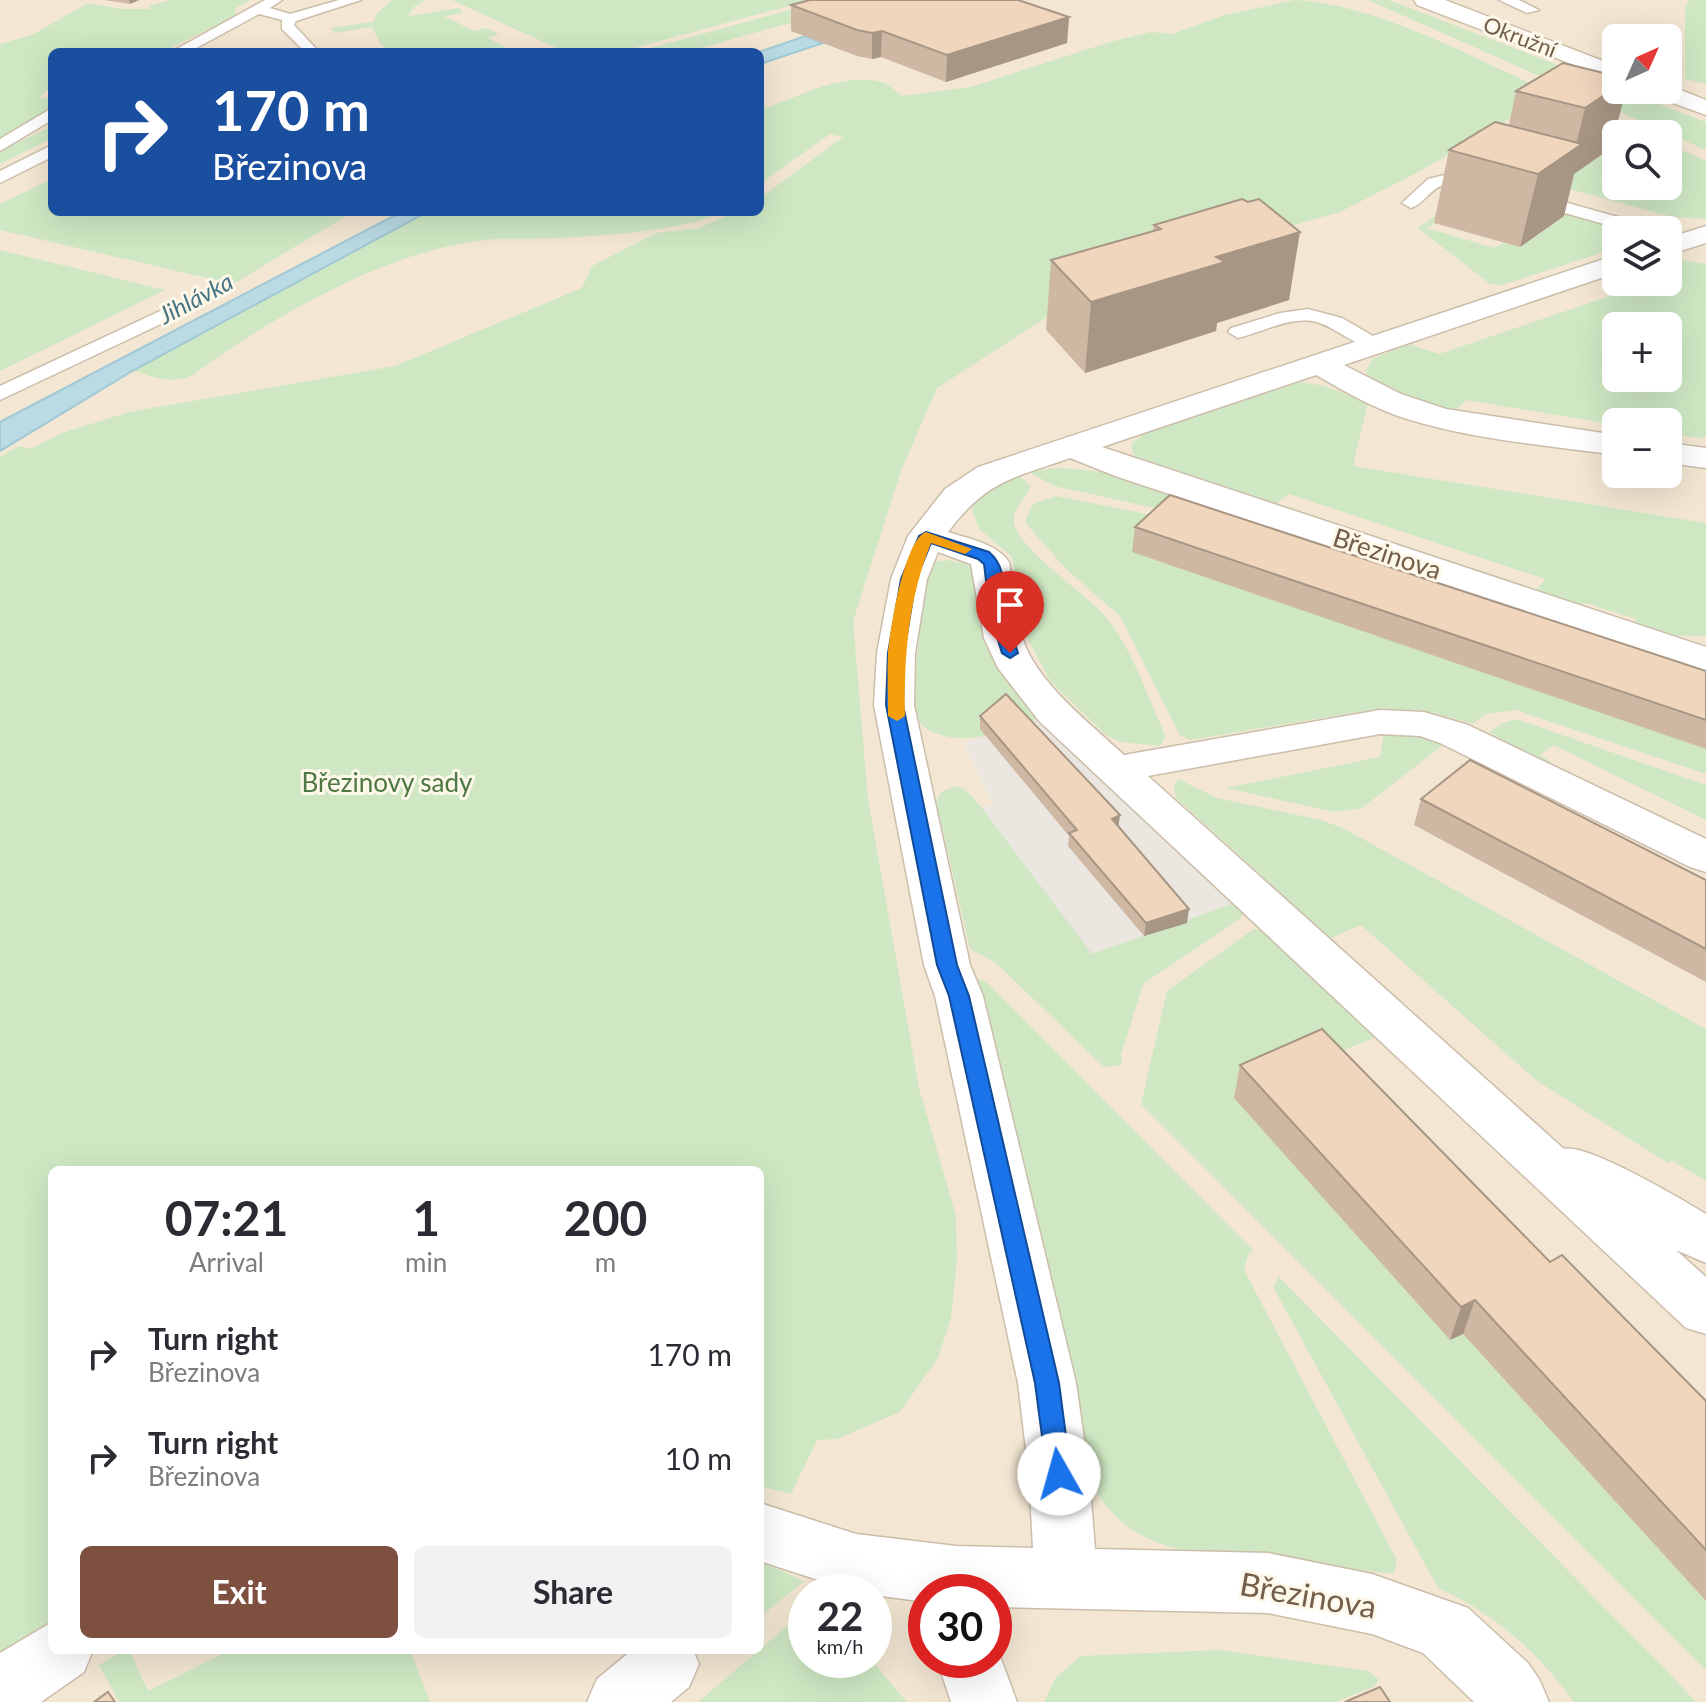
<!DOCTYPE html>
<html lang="en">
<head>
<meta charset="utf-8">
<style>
  body { margin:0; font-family:Lato,sans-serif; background:#f2f2f3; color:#2b2b33; height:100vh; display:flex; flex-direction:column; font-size:30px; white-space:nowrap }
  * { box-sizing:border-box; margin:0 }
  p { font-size:26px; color:#7c7c81 }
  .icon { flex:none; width:44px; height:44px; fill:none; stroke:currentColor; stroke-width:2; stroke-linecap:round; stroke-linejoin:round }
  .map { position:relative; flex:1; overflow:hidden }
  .sheet { position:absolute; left:48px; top:1166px; width:716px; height:488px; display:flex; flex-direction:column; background:#fff; border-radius:12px; box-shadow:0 8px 32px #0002 }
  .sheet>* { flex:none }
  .top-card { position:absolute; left:48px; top:48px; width:716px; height:168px; border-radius:12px; box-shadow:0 8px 32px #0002; background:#1a4fa0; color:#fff; overflow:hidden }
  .needle { width:52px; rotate:45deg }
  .fabs { position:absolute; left:1602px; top:24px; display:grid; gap:16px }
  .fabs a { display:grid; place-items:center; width:80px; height:80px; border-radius:12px; background:#fff; box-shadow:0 8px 32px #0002; font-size:40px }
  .speed { position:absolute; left:788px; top:1574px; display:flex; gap:16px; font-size:40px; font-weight:700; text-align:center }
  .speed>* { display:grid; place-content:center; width:104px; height:104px; border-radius:50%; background:#fff; box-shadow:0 8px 32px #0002; line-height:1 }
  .speed small { font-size:20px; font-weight:400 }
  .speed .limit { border:12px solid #d22; background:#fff; color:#111 }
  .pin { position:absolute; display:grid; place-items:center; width:68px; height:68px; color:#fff; margin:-82px -34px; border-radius:50% 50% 50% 0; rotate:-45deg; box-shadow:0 0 8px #0007 }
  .pin .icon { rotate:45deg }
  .me { position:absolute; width:88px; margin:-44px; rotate:353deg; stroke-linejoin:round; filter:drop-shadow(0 0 6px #0008) }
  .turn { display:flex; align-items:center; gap:28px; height:168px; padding:0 32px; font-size:36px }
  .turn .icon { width:104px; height:104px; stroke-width:2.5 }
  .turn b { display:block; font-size:56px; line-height:68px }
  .eta { display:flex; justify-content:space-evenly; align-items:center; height:136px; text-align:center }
  .eta b { font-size:48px; font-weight:700; line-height:56px }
  .action { display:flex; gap:16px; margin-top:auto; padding:16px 32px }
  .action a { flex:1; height:92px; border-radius:12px; background:#7d503f; color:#fff; font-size:32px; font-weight:700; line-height:92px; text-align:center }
  .action a+a { background:#f2f2f3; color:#2b2b33 }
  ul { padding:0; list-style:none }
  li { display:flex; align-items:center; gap:24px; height:104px; padding:0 32px }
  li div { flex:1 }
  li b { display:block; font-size:30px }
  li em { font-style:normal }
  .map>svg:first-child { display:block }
  .residential { fill:#f3e7d3; fill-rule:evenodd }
  .industrial { fill:#ebe6df }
  .green { fill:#cfe8c3; fill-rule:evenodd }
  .water { fill:#badae4; stroke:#a0c8d5; stroke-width:2 }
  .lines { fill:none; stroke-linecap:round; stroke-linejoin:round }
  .lane-casing { stroke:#ccbdab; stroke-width:3 }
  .street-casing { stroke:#ccbdab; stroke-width:3 }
  .secondary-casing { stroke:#cfbea9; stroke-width:3 }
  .lane { fill:#fff; fill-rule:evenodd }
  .street { fill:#fff; fill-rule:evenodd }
  .secondary { fill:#fff; fill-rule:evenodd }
  .wall { fill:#ceb8a3 }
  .shaded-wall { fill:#a89684 }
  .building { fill:#f0d6bd; stroke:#a89684; stroke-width:2 }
  .route { fill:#1a73e8; stroke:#114b97; stroke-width:2 }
  .slow { fill:#f59e0b }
  .labels { text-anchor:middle; stroke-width:6; stroke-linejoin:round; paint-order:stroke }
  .far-street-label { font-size:22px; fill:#735d4b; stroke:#fef8ea }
  .far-water-label { font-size:24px; font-style:italic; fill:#467485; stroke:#fef8ea }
  .street-label { font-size:26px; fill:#735d4b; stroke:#fef8ea }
  .park-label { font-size:26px; fill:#4e7843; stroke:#fef8ea }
  .near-street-label { font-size:32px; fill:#735d4b; stroke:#fef8ea }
</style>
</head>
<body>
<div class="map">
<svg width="1706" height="1702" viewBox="0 0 1706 1702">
  <rect width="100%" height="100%" fill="#fbf5e4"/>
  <path class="residential" d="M 0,0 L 1706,0 L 1706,1702 L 0,1702 ZM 1616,38 L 1668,38 L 1668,90 L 1616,90 ZM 52,52 L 760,52 L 760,212 L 52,212 ZM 1616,134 L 1668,134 L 1668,186 L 1616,186 ZM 1616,230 L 1668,230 L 1668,282 L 1616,282 ZM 1616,326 L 1668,326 L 1668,378 L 1616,378 ZM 1616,422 L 1668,422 L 1668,474 L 1616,474 ZM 52,1170 L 760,1170 L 760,1650 L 52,1650 ZM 806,1592 L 874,1592 L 874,1660 L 806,1660 ZM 926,1592 L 994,1592 L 994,1660 L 926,1660 Z"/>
  <path class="industrial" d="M 1040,718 L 1235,903 L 1092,954 L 982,808 L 993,804 L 963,743 Z"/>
  <path class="green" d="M 170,0 L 250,0 L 236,8 L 235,16 L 163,52 L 52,52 L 52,86 L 39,98 L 52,99 L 52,107 L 0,140 L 0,44 L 32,35 L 88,3 L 121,9 L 149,9 L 151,5 Z
    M 392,0 L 425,0 L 414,7 L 408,16 L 459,8 L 463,13 L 444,16 L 474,31 L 486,28 L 499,34 L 488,38 L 515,52 L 391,52 L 381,45 L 372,27 L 335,33 L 331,28 L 373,22 L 378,12 Z
    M 452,0 L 810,0 L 620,52 L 565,52 Z
    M 826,0 L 873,0 L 686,52 L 636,52 Z
    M 1295,0 C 1376,4 1469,56 1543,89 L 1543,99 L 1422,170 L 1340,212 L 1109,277 L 937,388 L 901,471 L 853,621 L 868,799 L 919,1088 L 956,1216 L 957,1261 L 951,1318 L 938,1358 L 900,1412 L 837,1439 L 817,1440 L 791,1494 L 760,1486 L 760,1170 L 52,1170 L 52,1623 L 0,1653 L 0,457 L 20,446 L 31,449 L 62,433 L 129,412 L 395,366 L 582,288 L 592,266 L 656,233 L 699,228 L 736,212 L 760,212 L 760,198 L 843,137 L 830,134 L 760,184 L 760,110 C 796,98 843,71 882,82 C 889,84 896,91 902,96 L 971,87 L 1110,42 L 1151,32 L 1172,34 L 1225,15 Z
    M 1368,0 L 1389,0 L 1706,122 L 1706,150 Z
    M 1689,0 L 1706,0 L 1706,84 L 1685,79 L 1685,9 Z
    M 1569,99 L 1645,134 L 1616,134 L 1616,186 L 1668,186 L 1668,144 L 1706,161 L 1706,219 L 1673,217 L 1479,165 Z
    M 52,126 L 52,138 L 0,164 L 0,151 Z
    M 52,179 L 52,212 L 353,212 L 233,284 L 0,230 L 0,204 Z
    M 1478,189 L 1628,230 L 1616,230 L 1616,248 L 1502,285 L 1490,284 L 1418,228 L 1446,208 L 1454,210 L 1427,228 L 1494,248 L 1503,243 L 1520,247 Z
    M 427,212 L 723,212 C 681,233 575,238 526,239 C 510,240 493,238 477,241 C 380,254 271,318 193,375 C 171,384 156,379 134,370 Z
    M 0,250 L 165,290 L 0,371 Z
    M 1680,260 L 1706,264 L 1706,435 L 1703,438 L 1668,434 L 1668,422 L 1616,422 L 1616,425 L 1467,400 L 1452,412 L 1443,414 L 1369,381 L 1366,371 L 1372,359 L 1408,344 L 1439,354 L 1651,282 L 1668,282 L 1668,261 ZM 1616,326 L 1668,326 L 1668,378 L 1616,378 Z
    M 1303,382 L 1324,386 L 1368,402 L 1353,466 L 1706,523 L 1706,636 L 1659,635 L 1632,626 L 1636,619 L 1586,603 L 1578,609 L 1533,595 L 1545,579 L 1289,494 L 1269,509 L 1139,462 L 1132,451 L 1132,443 L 1146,432 L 1287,385 Z
    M 1061,468 L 1107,472 L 1187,498 L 1188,504 L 1178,513 L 1054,486 L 1027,471 Z
    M 1016,474 L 1030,485 C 1028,499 1011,508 1014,523 C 1019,550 1085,593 1104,615 C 1131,646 1146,693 1163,730 L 1165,737 L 1160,746 L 1120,742 L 1106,735 L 1051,682 L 1024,632 L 1012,557 L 979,529 L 971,506 L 978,497 Z
    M 1056,496 L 1171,519 L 1706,749 L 1706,774 L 1516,710 L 1485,714 L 1473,724 L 1430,712 L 1382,708 L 1190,740 L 1180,735 L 1121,617 L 1066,569 L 1028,526 L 1025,521 L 1033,504 Z
    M 947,560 L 967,564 L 976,572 C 977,588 976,607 979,623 C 988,660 1014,692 1040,718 C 1003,733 951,753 917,721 L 913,698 L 925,572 L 936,562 Z
    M 1516,719 L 1706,785 L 1706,820 L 1554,745 L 1540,755 L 1551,762 L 1548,765 L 1489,732 L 1503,723 Z
    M 1384,732 L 1415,734 L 1448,741 L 1362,808 L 1335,812 L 1226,788 L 1380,757 Z
    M 1178,779 L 1217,798 L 1321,820 L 1343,828 L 1706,1029 L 1706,1181 L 1671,1160 L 1668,1163 L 1537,1081 L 1361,925 L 1331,938 L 1176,798 L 1174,787 Z
    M 955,786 L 965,789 L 982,808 L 1092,954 L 1235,903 L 1244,910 L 1241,918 L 1143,984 L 1121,1055 L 1122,1065 L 1104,1067 L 996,963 L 970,949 L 936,801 L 941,792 Z
    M 1254,929 L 1265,930 L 1379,1036 L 1314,1062 L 1450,1340 L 1463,1334 L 1706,1601 L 1706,1670 L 1141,1104 L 1167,991 Z
    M 977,978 L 987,983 L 1253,1250 L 1248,1255 L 1244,1270 L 1397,1560 L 1394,1574 C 1357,1570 1321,1565 1284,1561 C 1212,1553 1134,1561 1094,1487 L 1038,1221 Z
    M 1279,1277 L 1662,1666 L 1696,1702 L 1574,1702 C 1537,1651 1495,1614 1438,1588 L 1273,1287 Z
    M 760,1561 L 804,1581 L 760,1617 Z
    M 806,1624 L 806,1660 L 871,1660 L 907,1702 L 698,1702 L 787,1626 Z
    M 125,1650 L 129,1650 L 148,1691 L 230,1650 L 410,1650 L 430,1702 L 119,1702 L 99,1665 Z
    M 1219,1650 L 1368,1671 L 1379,1680 L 1373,1687 L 1335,1702 L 1044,1702 L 1056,1677 L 1081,1656 Z"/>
  <path class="water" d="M 805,36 L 823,43 L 760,64 L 759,52 Z
    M 401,212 L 427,212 L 134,370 L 0,451 L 0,422 Z"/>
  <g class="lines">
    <defs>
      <path id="lane" d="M 265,0 L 282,0 L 270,8 L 290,14 L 339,0 L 361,0 L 296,21 L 294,25 L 319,52 L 305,52 L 282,29 L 282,20 L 259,14 L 189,52 L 171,52 Z
        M 1499,0 L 1519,0 L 1539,10 L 1527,13 Z
        M 52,108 L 52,120 L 0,151 L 0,139 Z
        M 52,145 L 52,157 L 0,183 L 0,171 Z
        M 1449,174 L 1486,180 L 1488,184 C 1476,194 1459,180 1443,185 C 1430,189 1424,204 1411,208 L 1402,203 L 1428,179 Z
        M 1532,193 L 1650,226 L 1653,230 L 1625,230 L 1526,202 L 1523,198 L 1526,194 Z
        M 192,296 L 199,298 L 201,302 L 199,306 L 0,400 L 0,386 Z
        M 1308,309 L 1342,318 L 1385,343 L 1382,347 C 1359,353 1335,324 1312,321 C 1287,318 1262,332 1238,338 L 1228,332 L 1231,328 L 1280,313 Z"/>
      <path id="street" d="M 1706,226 L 1706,243 L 1668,255 L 1668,238 Z
        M 1616,255 L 1616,273 L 1344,365 L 1401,394 L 1446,409 L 1616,435 L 1616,455 C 1545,445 1473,440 1404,418 C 1373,408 1344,391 1316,375 L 1102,447 L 1706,647 L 1706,672 L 1118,477 L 1070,458 C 1013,478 986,481 948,532 C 969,539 996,543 1009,562 C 1013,586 1015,613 1022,637 C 1036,683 1090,723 1124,755 L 1380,710 L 1424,712 L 1468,725 L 1706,839 L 1706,872 L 1690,867 L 1440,743 L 1420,736 L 1380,734 L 1148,776 L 1564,1149 C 1587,1143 1683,1200 1706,1214 L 1706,1263 L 1676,1250 L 1706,1277 L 1706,1334 L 1686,1328 L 1039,721 L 998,668 L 984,638 L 971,564 L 938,552 L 927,579 L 915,653 L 914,705 L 970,965 L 983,996 L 1076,1383 L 1089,1474 L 1095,1549 L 1268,1553 L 1372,1574 L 1468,1608 L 1528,1663 L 1539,1679 L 1549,1702 L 1474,1702 L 1423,1653 L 1372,1634 L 1268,1613 L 994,1607 L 994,1592 L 926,1592 L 926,1602 L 874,1595 L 874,1592 L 855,1592 L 760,1561 L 760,1503 L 856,1534 L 956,1546 L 1033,1548 L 1029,1474 L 1018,1383 L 935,996 L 924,965 L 874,705 L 877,653 L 891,579 L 908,536 L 945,489 L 978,467 Z
        M 1668,443 L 1706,448 L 1706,468 L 1668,463 Z
        M 52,1622 L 52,1650 L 93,1650 L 84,1672 L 41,1702 L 0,1702 L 0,1653 Z
        M 994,1640 L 1017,1702 L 951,1702 L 937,1660 L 994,1660 Z
        M 632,1650 L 693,1650 L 699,1664 L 689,1687 L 671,1702 L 587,1702 L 597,1679 Z"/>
      <path id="secondary" d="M 1414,0 L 1445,0 L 1616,66 L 1616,81 L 1417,5 Z
        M 1668,85 L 1706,100 L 1706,115 L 1651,95 L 1647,90 L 1668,90 Z"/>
    </defs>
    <use href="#lane" class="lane-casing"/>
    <use href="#street" class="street-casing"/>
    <use href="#secondary" class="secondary-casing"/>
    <use href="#lane" class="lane"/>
    <use href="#street" class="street"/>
    <use href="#secondary" class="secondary"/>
  </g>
  <path class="wall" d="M 104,0 L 139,0 L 130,4 Z
    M 791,5 L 1069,17 L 1067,43 L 946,82 L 881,57 L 872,59 L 857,56 L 791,31 Z
    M 1563,63 L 1611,148 L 1574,174 L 1564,216 L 1520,247 L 1434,223 L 1449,150 L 1509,125 L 1516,91 Z
    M 1154,225 L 1289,300 L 1217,323 L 1216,331 L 1085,373 L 1046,330 L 1051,260 L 1153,231 Z
    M 1135,527 L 1706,671 L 1706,749 L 1132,552 Z
    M 980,716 L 1119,827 L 1187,923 L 1144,936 L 1068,846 L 1069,836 L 980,729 Z
    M 1421,799 L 1706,880 L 1706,982 L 1414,825 Z
    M 1240,1065 L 1550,1262 L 1706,1401 L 1706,1601 L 1463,1334 L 1450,1340 L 1234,1098 Z"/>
  <path class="shaded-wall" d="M 129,0 L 139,0 L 130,4 Z
    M 1069,17 L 1067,43 L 946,82 L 947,55 Z
    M 882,31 L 881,57 L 872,59 L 872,33 Z
    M 1616,87 L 1616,90 L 1626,90 L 1611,148 L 1574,174 L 1564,216 L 1520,247 L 1538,174 L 1575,149 L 1585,108 Z
    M 1300,232 L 1289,300 L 1217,323 L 1216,331 L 1085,373 L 1091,302 L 1216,257 Z
    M 1120,815 L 1118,829 L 1112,819 Z
    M 1189,909 L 1187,923 L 1144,936 L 1146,923 Z
    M 1475,1300 L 1463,1334 L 1450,1340 L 1461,1307 Z"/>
  <path class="building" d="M 810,0 L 1018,0 L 1069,17 L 947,55 L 882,31 L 872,33 L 857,30 L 791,5 Z
    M 1563,63 L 1616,76 L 1616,87 L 1585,108 L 1516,91 Z
    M 1495,122 L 1582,144 L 1538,174 L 1449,150 Z
    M 1242,199 L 1248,202 L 1259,199 L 1300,232 L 1216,257 L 1225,262 L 1091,302 L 1051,260 L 1161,229 L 1154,225 Z
    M 1170,495 L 1706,671 L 1706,720 L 1135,527 Z
    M 1006,694 L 1120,815 L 1112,819 L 1189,909 L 1146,923 L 1069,833 L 1077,830 L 980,716 Z
    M 1470,760 L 1706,880 L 1706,949 L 1421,799 Z
    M 1322,1029 L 1550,1262 L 1562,1255 L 1706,1401 L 1706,1550 L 1475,1300 L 1461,1307 L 1240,1065 Z
    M 1380,1687 L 1390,1702 L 1345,1702 Z
    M 108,1692 L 115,1702 L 94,1702 Z"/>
  <path class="route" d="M 926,532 L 989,552 C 1009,569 1001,592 1005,615 C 1008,627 1014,640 1018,653 L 1010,658 L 1002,653 L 990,614 L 984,564 L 978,559 L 931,543 L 916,579 L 904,653 L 903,705 L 957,965 L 969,996 L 1059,1383 L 1071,1474 L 1068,1482 L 1059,1485 L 1050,1482 L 1047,1474 L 1035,1383 L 949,996 L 937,965 L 886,705 L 888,653 L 901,579 L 919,536 Z"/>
  <path class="slow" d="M 926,532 L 972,549 L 965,554 L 931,543 C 908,600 904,656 905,716 L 897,721 L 888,716 C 888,696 887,674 888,654 C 890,630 904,540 926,532 Z"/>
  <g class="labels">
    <g class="far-street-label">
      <text transform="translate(1520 37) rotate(21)" y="8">Okružní</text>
    </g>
    <g class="far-water-label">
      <text transform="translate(196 299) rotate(-28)" y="8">Jihlávka</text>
    </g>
    <g class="street-label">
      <text transform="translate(1387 554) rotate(18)" y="9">Březinova</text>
    </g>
    <g class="park-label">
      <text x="387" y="792">Březinovy sady</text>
    </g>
    <g class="near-street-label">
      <text transform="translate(1308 1596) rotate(10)" y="11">Březinova</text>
    </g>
  </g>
</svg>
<div class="fabs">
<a><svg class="needle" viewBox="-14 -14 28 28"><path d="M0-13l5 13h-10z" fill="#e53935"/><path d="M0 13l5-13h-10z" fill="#7c7c81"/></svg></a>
<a><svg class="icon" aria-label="search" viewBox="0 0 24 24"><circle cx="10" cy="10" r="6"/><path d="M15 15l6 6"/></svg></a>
<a><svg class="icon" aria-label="layers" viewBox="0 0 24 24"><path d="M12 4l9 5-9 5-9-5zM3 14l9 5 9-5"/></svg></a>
<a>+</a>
<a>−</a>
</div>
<div class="speed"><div>22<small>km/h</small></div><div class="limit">30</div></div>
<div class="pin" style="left:1010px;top:653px;background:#d93025"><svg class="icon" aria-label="arrive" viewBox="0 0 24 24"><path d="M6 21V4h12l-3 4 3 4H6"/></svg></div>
<svg class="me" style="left:1059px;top:1474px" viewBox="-20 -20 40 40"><circle r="19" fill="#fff"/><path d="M0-13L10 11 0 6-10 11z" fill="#1a73e8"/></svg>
<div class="top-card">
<div class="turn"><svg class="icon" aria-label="right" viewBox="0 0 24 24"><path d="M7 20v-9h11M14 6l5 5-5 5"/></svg><div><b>170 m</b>Březinova</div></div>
</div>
<section class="sheet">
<div class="eta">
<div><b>07:21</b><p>Arrival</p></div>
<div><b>1</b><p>min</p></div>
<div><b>200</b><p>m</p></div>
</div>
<ul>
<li><svg class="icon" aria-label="right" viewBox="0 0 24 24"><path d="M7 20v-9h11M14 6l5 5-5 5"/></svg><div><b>Turn right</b><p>Březinova</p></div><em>170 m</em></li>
<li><svg class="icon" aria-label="right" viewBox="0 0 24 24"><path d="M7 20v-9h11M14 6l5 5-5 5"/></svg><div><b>Turn right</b><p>Březinova</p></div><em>10 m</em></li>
</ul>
<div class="action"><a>Exit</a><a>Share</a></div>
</section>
</div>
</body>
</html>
